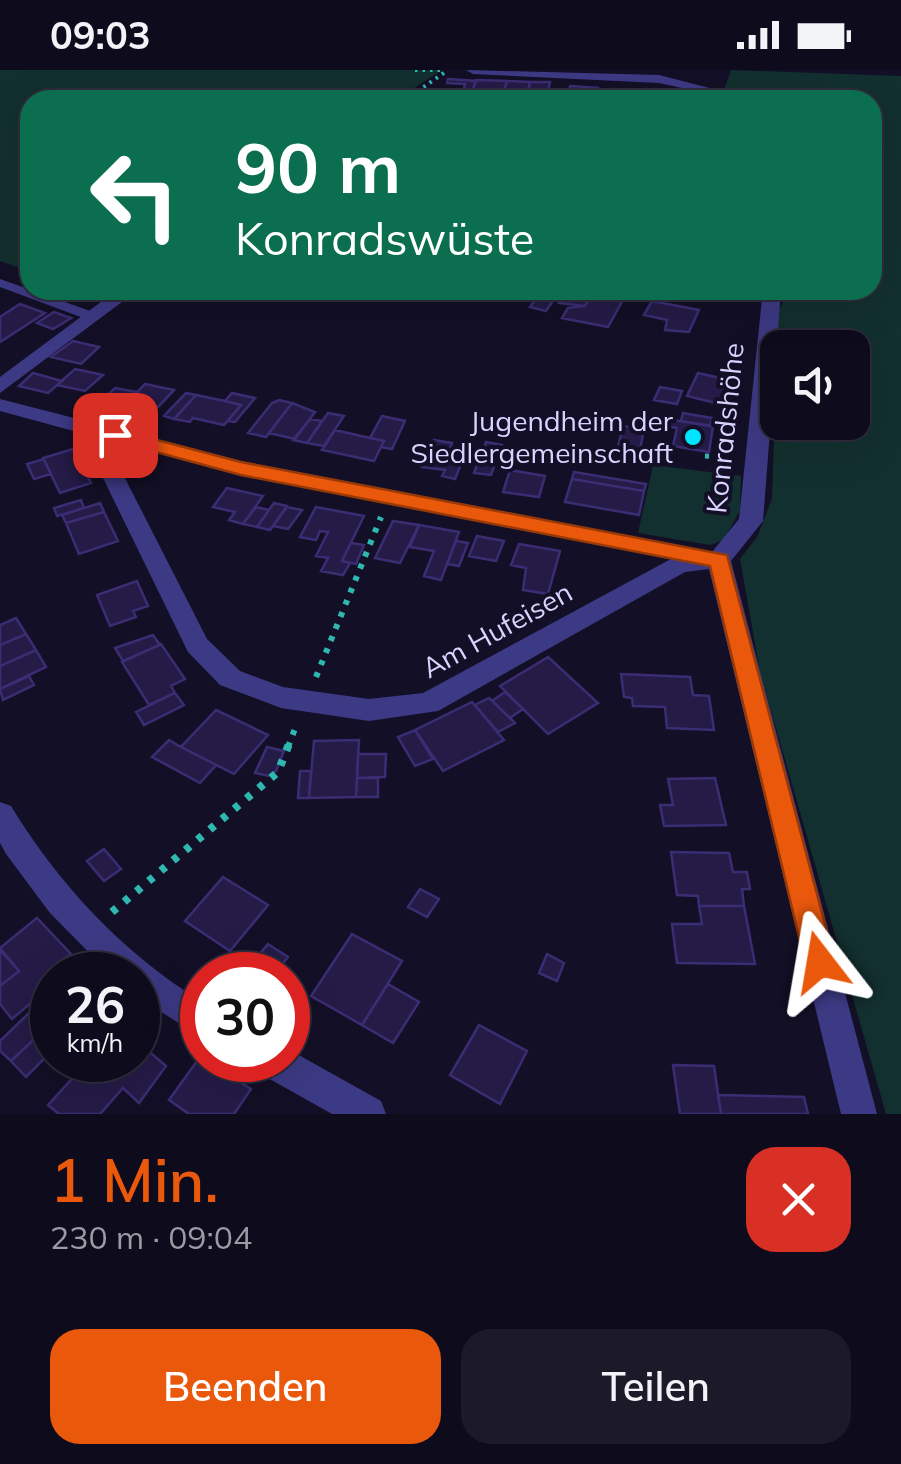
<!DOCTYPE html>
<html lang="de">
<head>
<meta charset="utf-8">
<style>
  body { margin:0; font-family:Mulish,sans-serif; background:#1c1929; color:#f1f3f6; height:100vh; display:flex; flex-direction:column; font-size:38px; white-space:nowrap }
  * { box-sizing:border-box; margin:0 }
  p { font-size:32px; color:#9b9ba3 }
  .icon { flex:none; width:55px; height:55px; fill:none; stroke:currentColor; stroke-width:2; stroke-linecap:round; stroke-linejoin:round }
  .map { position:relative; height:1044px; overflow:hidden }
  .side { display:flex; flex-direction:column; background:#0e0b1c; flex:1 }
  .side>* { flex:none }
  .hud { position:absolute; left:20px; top:20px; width:862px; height:210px; border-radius:30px; box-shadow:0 10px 40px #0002,0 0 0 2px #2e2b3b; background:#0b6e4f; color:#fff; overflow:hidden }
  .fabs { position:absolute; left:760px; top:260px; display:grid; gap:20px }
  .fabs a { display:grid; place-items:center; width:110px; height:110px; border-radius:20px; background:#0e0b1c; box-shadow:0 10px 40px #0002,0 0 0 2px #2e2b3b; font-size:50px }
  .speed { position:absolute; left:30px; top:882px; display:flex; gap:20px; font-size:50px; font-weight:700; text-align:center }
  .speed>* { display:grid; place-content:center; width:130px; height:130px; border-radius:50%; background:#0e0b1c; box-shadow:0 10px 40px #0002,0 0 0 2px #2e2b3b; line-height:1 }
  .speed small { font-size:25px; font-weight:400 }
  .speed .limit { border:15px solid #d22; background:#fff; color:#111 }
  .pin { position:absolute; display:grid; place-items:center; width:85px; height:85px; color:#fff; margin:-42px; border-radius:20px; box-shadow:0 5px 15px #0006 }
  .me { position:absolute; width:110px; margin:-55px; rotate:346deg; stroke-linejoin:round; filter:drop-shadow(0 0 8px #0008) }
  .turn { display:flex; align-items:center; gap:35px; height:210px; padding:0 50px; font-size:45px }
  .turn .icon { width:130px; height:130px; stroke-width:2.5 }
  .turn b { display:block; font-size:70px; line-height:85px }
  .round { display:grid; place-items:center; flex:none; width:105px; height:105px; border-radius:30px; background:#1c1929 }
  .overview { display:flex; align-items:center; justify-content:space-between; height:170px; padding:0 50px }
  h1 { font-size:60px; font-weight:600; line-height:75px; color:#ea580c }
  .button { display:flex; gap:20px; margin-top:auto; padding:20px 50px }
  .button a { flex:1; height:115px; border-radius:30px; background:#ea580c; color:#fff; font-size:40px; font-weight:600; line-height:115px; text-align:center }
  .button a+a { background:#1c1929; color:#f1f3f6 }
  .status { display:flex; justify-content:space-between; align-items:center; height:70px; padding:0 50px; background:#0e0b1c; direction:ltr }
  .status svg { height:28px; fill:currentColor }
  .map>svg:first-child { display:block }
  .green { fill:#12302f; fill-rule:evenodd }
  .building { fill:#241b47; stroke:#3b2d73; stroke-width:2.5 }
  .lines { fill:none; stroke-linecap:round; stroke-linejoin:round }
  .path-far3 { stroke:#2fb8b0; stroke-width:4; stroke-dasharray:2.5 5; stroke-linecap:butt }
  .path-far2 { stroke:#2fb8b0; stroke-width:5; stroke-dasharray:4 6; stroke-linecap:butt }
  .path-far1 { stroke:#2fb8b0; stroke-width:6; stroke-dasharray:5 8; stroke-linecap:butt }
  .path { stroke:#2fb8b0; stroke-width:8; stroke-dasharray:6 10; stroke-linecap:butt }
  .lane { fill:#3d3a85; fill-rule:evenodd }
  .street { fill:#3d3a85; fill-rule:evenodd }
  .route { fill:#ea580c; stroke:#983908; stroke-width:2.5 }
  .poi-dot { fill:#00e5ff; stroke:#130f26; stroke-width:4 }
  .labels { text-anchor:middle; stroke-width:8; stroke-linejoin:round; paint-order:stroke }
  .poi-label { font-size:28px; fill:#d9d4ff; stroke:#130f26; text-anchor:end }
  .street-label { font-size:28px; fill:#d9d4ff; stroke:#130f26 }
</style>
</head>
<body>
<div class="status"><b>09:03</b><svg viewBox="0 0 49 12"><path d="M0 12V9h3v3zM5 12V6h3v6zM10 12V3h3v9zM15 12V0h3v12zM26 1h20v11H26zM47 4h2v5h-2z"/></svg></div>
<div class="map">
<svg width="901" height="1044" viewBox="0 0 901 1044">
  <rect width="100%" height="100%" fill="#130f26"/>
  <path class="green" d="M 0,0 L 442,0 L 396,30 L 30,30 L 30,195 L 17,197 L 0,191 Z
    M 731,0 L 901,6 L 901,1044 L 886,1044 L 760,602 L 740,489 L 757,467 L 772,429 L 778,240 L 792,220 L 872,220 L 872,30 L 729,30 L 724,20 ZM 778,278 L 852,278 L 852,352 L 778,352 Z
    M 653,395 L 741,406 L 740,440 L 724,470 L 710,475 L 638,463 Z"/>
  <path class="building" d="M 448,9 L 476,11 L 473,19 L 504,21 L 503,26 L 463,24 L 465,14 L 447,13 Z
    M 476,10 L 507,11 L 504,21 L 473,19 Z
    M 507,11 L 530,12 L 528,22 L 504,21 Z
    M 530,12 L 550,12 L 548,23 L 528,22 Z
    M 570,16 L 598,18 L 596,30 L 568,28 Z
    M 523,220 L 560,220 L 546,241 L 530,237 L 537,227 L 520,224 Z
    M 567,220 L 570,220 L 592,224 L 585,236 L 559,233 Z
    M 593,222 L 624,228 L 608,257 L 562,248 L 568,238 L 585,236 Z
    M 652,231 L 699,240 L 689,262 L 665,260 L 667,250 L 644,245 Z
    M 20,234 L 45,243 L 0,272 L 0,247 Z
    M 54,242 L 71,248 L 53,259 L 37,253 Z
    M 73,271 L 99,277 L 81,294 L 51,287 Z
    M 75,299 L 103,305 L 85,321 L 57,315 Z
    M 33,303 L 62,311 L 48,323 L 19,316 Z
    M 698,303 L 742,313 L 736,327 L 733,326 L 728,336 L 687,326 Z
    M 145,314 L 174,320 L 158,337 L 129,330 Z
    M 660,317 L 682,321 L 677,334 L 654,330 Z
    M 115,318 L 137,322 L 124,335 L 102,330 Z
    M 186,323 L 196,325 L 174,349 L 164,346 Z
    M 232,323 L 255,328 L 235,352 L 228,351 L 241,335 L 225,331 Z
    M 196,325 L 225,331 L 241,335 L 224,355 L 193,348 L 190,352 L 174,349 Z
    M 279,330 L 292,333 L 266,367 L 248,363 L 272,333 Z
    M 292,333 L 315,342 L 295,369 L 269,363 Z
    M 328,343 L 344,346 L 324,376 L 307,373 Z
    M 683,343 L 712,348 L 710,356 L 681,351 Z
    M 382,346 L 405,351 L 392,379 L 381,377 L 384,371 L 370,368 Z
    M 310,349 L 322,351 L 307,373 L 293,370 Z
    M 666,349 L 713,356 L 709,382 L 673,376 L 677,358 L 665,356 Z
    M 623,356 L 644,359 L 639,385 L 617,381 Z
    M 335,360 L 370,368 L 384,371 L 374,391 L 322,380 Z
    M 434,370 L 452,373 L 450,379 L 466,382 L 455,409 L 442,406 L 445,400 L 422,397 Z
    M 486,372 L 502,375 L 491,405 L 474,403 Z
    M 73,379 L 91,413 L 60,423 L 43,388 Z
    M 44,389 L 51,404 L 34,409 L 27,394 Z
    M 510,400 L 545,406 L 539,427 L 503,422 Z
    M 574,402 L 646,414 L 644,421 L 572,409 Z
    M 572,409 L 644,421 L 639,445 L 565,432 Z
    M 227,418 L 263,426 L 243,454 L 229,450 L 235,442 L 213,437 Z
    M 81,430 L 84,438 L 57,446 L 54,438 Z
    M 100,433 L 104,442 L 66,453 L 62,445 Z
    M 274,433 L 287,436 L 270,460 L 257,457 Z
    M 256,437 L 269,440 L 257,457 L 243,454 Z
    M 287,437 L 302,440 L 288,459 L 273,456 Z
    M 316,437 L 364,446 L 342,491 L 350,493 L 343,505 L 321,501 L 328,488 L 316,486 L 328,462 L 320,461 L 316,470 L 300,467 Z
    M 104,442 L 118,471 L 79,484 L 66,453 Z
    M 393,451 L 419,455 L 400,493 L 375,488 Z
    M 419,455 L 459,462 L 441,510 L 424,506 L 434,481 L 410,477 Z
    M 477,466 L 504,471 L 496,491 L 469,486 Z
    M 456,471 L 468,473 L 459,496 L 447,494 Z
    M 351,473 L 364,475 L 356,494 L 342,491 Z
    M 519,474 L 560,481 L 548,524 L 523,520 L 526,498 L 511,495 Z
    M 137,511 L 148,536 L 133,541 L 136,547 L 110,556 L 97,525 Z
    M 16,548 L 26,564 L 0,575 L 0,555 Z
    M 26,564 L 36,580 L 0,596 L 0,575 Z
    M 153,565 L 160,575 L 123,591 L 115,578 Z
    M 161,574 L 185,609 L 171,616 L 175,623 L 149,635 L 122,592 Z
    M 36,580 L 46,597 L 0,619 L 0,596 Z
    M 548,587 L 598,633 L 548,664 L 500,616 Z
    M 621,604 L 690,607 L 693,625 L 709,626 L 714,660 L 667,658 L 665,637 L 633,636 L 632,628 L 624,627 Z
    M 29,606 L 34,615 L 3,630 L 0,619 Z
    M 505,622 L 523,639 L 510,648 L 492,631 Z
    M 175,623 L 184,635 L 144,655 L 136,642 Z
    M 489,628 L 510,648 L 515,653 L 498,662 L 475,635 Z
    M 472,632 L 504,670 L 443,701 L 415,660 Z
    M 216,640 L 268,665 L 234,704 L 181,677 Z
    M 415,660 L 433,689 L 415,696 L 398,667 Z
    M 169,670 L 181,677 L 216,695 L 200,713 L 152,687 Z
    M 359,670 L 356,727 L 309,728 L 314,671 Z
    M 267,677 L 284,681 L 276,701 L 269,706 L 255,703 Z
    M 358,684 L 386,684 L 385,707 L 357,708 Z
    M 300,701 L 311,701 L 309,728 L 298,728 Z
    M 357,708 L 378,708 L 378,727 L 356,727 Z
    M 715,708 L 726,755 L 664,756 L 660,735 L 673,735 L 668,709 Z
    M 104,779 L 121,799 L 104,811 L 87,791 Z
    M 671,782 L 729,783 L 733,802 L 747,802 L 750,819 L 742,819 L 744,836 L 699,836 L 698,826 L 677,825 Z
    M 223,807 L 268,835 L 230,881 L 185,851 Z
    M 420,819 L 439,829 L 427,847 L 408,837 Z
    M 699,836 L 744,836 L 755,894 L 677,893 L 672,854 L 702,854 Z
    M 37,848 L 71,884 L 53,898 L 60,905 L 52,905 L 52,915 L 12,949 L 0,934 L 0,916 L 19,901 L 0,878 Z
    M 352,864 L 402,891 L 362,955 L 311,926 Z
    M 268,874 L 288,887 L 273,905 L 242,905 Z
    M 0,880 L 19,901 L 0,916 Z
    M 547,884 L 564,893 L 557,911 L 539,903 Z
    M 388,914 L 419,932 L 393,973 L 362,955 Z
    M 31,941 L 47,957 L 11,991 L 0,981 L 0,971 Z
    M 138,943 L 153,955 L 138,973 Z
    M 479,955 L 527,981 L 500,1034 L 450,1005 Z
    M 47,957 L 52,962 L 52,981 L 26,1007 L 11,991 Z
    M 138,972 L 166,996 L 139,1033 L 123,1018 L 100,1044 L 59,1044 L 48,1035 L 89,990 L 112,990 L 118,995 L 122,990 L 138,990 Z
    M 200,987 L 251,1019 L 234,1044 L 189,1044 L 169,1030 Z
    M 673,995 L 714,996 L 721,1044 L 680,1044 Z
    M 718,1025 L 804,1027 L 808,1044 L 721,1044 Z"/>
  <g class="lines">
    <path class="path-far3" d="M 415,0 L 442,0
      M 405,30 L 448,0"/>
    <path class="path-far2" d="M 705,386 L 731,387"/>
    <path class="path-far1" d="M 316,607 L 381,447
      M 288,677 L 296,656"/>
    <path class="path" d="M 112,842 L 278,702 L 289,674"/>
    <path class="lane" d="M 0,209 L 96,243 L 98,246 L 91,250 L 86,249 L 0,217 Z"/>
    <path class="street" d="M 466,0 L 659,5 L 725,22 L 718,26 L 659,13 L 473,4 Z
      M 117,220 L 138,220 L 0,323 L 0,307 Z
      M 632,220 L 781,220 L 763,451 L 731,491 L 877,1044 L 841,1044 L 709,499 L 685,502 L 438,641 L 369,651 L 281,638 L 220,615 L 188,582 L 81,363 L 0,341 L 0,329 L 241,391 L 712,482 L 739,449 L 762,229 C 732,229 654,237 632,220 ZM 105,369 L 241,405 L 671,489 L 423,623 L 369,629 L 283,617 L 240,601 L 207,569 Z
      M 0,732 L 11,736 C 59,815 123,883 202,932 L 202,968 L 138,927 L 138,905 L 111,905 L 50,843 L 6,784 L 0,773 Z
      M 288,979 L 381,1031 L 386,1044 L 332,1044 L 259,1003 L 254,990 L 288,990 Z"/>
  </g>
  <path class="route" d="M 115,359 L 241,392 L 727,485 L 835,892 L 831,902 L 820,906 L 810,902 L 805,892 L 710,496 L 241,405 L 108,369 L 108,361 Z"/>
  <circle class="poi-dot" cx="693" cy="367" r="10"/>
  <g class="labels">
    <g class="poi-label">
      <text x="673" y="361">Jugendheim der<tspan x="673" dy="32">Siedlergemeinschaft</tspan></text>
    </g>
    <g class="street-label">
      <text transform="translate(725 358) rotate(-84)" y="10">Konradshöhe</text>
      <text transform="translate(497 560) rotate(-29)" y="10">Am Hufeisen</text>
    </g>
  </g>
</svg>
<div class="fabs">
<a><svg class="icon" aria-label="sound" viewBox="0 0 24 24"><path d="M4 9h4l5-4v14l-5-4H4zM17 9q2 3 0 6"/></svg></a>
</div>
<div class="speed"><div>26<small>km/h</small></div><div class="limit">30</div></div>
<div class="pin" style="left:115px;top:365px;background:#d93025"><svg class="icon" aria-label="arrive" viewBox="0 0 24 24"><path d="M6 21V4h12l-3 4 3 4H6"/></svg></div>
<svg class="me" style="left:820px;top:892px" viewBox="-20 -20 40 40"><path d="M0-17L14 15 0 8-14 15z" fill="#ea580c" stroke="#fff" stroke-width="4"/></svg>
<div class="hud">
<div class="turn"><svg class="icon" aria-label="left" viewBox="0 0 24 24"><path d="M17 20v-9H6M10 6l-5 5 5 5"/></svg><div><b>90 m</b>Konradswüste</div></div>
</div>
</div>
<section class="side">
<div class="overview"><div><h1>1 Min.</h1><p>230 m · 09:04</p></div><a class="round" style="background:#d93025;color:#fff"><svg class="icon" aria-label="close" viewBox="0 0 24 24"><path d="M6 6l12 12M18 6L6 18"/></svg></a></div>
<div class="button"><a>Beenden</a><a>Teilen</a></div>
</section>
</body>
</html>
